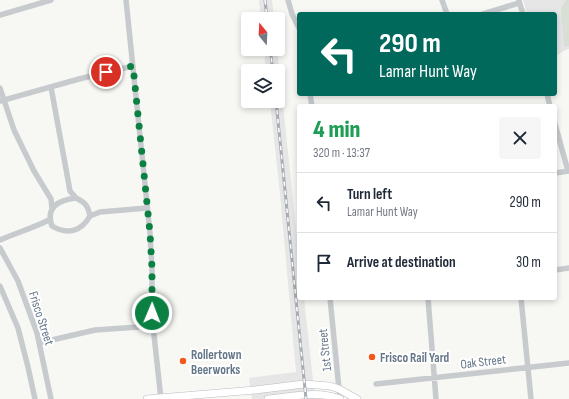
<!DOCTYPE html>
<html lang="en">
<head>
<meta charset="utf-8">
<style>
  body { margin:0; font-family:"Sofia Sans Condensed",sans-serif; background:#f6f6f7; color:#1f2937; height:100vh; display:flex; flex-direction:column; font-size:15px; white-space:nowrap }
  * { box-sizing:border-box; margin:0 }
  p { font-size:13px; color:#747a83 }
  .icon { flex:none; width:22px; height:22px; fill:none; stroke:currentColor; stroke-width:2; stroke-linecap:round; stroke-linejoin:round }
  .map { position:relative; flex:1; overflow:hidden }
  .details { position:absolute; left:297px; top:104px; width:260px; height:196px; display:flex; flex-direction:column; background:#fff; border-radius:4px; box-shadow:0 2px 6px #0003 }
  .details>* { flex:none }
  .guide { position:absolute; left:297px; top:12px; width:260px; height:84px; border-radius:4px; box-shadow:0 2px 6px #0003; background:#00695c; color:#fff; overflow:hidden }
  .needle { width:26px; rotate:342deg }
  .fabs { position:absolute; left:241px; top:12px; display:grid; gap:8px }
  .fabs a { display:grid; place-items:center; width:44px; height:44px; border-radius:4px; background:#fff; box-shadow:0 2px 6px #0003; font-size:20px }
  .pin { position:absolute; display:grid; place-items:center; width:34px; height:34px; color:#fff; margin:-17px; border:2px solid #fff; border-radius:50%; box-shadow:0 1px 4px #0007 }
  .me { position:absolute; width:44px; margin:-22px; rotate:1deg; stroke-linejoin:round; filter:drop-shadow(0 0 3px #0008) }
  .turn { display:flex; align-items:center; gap:14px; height:84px; padding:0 16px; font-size:18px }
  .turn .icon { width:52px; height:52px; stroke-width:2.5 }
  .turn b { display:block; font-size:28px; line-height:34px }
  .round { display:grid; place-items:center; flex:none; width:42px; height:42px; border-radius:4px; background:#f6f6f7 }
  .summary { display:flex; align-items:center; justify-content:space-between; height:68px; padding:0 16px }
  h1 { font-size:24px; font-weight:800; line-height:30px; color:#1e9e55 }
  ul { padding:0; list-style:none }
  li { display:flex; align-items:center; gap:12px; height:60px; padding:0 16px; border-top:1px solid #e0e1e3 }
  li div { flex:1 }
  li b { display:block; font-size:15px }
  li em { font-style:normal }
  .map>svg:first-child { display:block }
  .built { fill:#e5e6e5 }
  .green { fill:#d8e0d5 }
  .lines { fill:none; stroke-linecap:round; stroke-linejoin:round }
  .major-casing { stroke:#babec2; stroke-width:8 }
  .minor { stroke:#c7cbce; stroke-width:5.5 }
  .major { stroke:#fff; stroke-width:7 }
  .rail-casing { stroke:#a7adb3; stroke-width:3 }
  .rail { stroke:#fff; stroke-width:1.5; stroke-dasharray:4.5; stroke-linecap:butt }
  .route { stroke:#0b8043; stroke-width:7; stroke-dasharray:0 12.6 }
  .poi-dot { fill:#f25819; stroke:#fff; stroke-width:1.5 }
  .labels { text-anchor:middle; stroke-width:4; stroke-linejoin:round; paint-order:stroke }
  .street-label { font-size:13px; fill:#647688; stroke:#fff }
  .poi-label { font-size:13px; font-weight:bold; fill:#647688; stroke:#fff; text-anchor:start }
</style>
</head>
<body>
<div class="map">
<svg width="569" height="399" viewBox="0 0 569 399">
  <rect width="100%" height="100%" fill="#f7f7f4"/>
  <path class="built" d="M 259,0 L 272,0 L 274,19 L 261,19 Z
    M 523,0 L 569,0 L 569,49 L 566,50 L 555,56 L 555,14 L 527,14 Z
    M 264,49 L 277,49 L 299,256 L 299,298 L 304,298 L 315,399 L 252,399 L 249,378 L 296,372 L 280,194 L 270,101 L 278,101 L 278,71 L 266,71 Z"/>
  <path class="green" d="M 566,0 L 569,0 L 569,46 L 564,47 L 561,8 Z"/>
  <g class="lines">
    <defs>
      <path id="major" d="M 147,399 L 255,390 L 304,384 L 330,386 L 339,389 L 357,399
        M 268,399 C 292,397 317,390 340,399"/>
    </defs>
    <use href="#major" class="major-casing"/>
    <path class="minor" d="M 126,0 L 150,233 L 152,268 L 152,301 L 153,326 L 161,399
      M 288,0 L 292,14 L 299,28
      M 442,0 L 447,14
      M 519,1 L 523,14
      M 483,14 L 519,3
      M 0,15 L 51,0
      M 51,87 L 70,191 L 76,198
      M 0,88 L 14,130 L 34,171 L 51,199 L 52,208
      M 310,94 L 312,106
      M 547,94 L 550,106
      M 0,101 L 79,79 L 133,66
      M 555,124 L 568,171
      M 555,173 L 569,171
      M 76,198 C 86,203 88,206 90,216 C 81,232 67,235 52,226 C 45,207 59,200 76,198 Z
      M 90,216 L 100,212 L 147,208
      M 0,240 C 16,233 33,228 49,220
      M 0,248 L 18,281 L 37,333 L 51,399
      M 555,270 L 569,268
      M 0,286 L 18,328 L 28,367 L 35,399
      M 330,298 L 340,399
      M 428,298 L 436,399
      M 521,298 L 531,399
      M 39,343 L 95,330 L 153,326
      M 376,384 L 569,363"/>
    <use href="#major" class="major"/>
    <defs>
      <path id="rail" d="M 265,0 L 267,19
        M 270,49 L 273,71
        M 276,101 L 306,399"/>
    </defs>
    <use href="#rail" class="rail-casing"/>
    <use href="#rail" class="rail"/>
  </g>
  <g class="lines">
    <path class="route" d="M 106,72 L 133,66 L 150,233 L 152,268 L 152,313"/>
  </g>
  <g class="poi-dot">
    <circle cx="372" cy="357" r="4"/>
    <circle cx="183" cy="361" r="4"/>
  </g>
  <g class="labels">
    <g class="street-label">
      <text transform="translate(42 318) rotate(72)" y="5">Frisco Street</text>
      <text transform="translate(324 350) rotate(-96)" y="5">1st Street</text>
      <text transform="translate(483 361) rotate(-7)" y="5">Oak Street</text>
    </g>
    <g class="poi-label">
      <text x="191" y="359">Rollertown<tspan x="191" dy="15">Beerworks</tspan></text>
      <text x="380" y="362">Frisco Rail Yard</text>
    </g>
  </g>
</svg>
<div class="fabs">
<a><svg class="needle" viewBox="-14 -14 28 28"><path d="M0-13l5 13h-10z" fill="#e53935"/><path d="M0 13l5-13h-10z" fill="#747a83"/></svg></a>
<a><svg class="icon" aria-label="layers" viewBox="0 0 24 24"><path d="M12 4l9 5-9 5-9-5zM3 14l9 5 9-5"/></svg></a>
</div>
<div class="pin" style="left:106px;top:72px;background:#d93025"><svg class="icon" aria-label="arrive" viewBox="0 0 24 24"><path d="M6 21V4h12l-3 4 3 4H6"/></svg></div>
<svg class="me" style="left:152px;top:313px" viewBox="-20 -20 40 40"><circle r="17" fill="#0b8043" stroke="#fff" stroke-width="3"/><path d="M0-11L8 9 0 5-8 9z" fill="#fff"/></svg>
<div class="guide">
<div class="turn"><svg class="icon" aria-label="left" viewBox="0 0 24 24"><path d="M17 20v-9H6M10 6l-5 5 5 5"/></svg><div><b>290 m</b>Lamar Hunt Way</div></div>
</div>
<section class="details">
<div class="summary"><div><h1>4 min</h1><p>320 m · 13:37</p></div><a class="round"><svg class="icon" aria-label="close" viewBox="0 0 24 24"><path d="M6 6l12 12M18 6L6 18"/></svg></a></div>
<ul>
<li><svg class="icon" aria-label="left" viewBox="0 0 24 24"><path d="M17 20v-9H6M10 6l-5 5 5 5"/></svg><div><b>Turn left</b><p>Lamar Hunt Way</p></div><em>290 m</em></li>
<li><svg class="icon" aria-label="arrive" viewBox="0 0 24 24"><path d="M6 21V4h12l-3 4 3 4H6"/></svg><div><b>Arrive at destination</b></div><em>30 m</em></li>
</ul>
</section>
</div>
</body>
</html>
